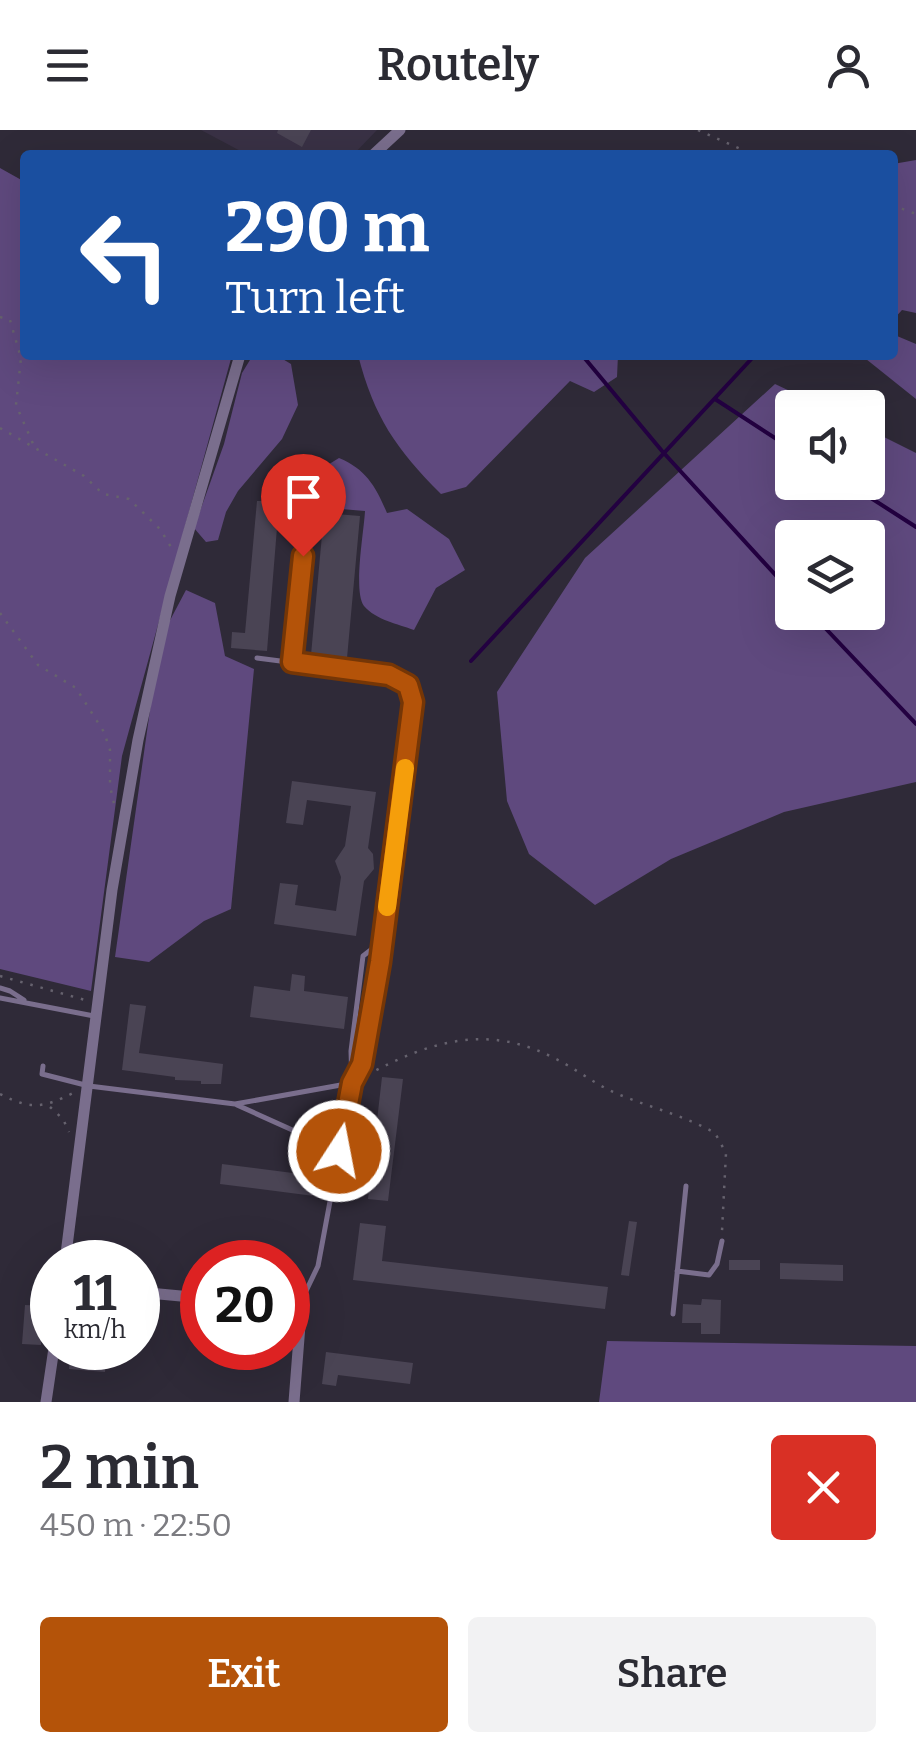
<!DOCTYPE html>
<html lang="en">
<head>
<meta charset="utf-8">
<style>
  body { margin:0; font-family:Bitter,serif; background:#f2f2f3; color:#2b2b33; height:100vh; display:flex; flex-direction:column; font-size:38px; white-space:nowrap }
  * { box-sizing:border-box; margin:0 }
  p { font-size:32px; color:#7c7c81 }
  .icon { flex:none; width:55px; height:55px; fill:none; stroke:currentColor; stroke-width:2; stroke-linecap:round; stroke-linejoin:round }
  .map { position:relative; height:1272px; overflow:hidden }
  .sheet { display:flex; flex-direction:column; background:#fff; flex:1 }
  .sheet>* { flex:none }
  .hud { position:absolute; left:20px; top:20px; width:878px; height:210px; border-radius:10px; box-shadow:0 10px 40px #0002; background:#1a4fa0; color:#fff; overflow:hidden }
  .buttons { position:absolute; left:775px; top:260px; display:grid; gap:20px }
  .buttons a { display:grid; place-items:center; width:110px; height:110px; border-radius:10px; background:#fff; box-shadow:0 10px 40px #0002; font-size:50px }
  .speed { position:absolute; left:30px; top:1110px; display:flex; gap:20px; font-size:50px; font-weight:700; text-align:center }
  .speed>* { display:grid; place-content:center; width:130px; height:130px; border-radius:50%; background:#fff; box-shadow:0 10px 40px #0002; line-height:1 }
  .speed small { font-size:25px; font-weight:400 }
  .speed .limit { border:15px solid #d22; background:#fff; color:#111 }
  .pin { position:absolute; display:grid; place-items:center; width:85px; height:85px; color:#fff; margin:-102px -42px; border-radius:50% 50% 50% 0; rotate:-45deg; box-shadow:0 0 10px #0007 }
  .pin .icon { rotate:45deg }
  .me { position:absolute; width:110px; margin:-55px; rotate:11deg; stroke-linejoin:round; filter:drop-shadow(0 0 8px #0008) }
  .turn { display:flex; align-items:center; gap:35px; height:210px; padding:0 40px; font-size:45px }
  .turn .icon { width:130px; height:130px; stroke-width:2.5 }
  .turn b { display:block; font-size:70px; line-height:85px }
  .round { display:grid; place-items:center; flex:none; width:105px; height:105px; border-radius:10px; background:#f2f2f3 }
  .head { display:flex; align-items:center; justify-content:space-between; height:170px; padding:0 40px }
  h1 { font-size:60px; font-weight:600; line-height:75px }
  .action { display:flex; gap:20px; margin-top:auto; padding:20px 40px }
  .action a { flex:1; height:115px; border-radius:10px; background:#b45309; color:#fff; font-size:40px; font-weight:600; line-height:115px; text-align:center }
  .action a+a { background:#f2f2f3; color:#2b2b33 }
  header { display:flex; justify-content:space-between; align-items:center; height:130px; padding:0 40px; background:#fff; font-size:45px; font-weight:600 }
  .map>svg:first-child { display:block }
  .built { fill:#393145 }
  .green { fill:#5f497e; fill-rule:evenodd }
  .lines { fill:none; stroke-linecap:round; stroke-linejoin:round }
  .stream { stroke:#230141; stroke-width:4 }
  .building { fill:#4a4454 }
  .path { stroke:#66626e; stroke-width:2.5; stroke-dasharray:2.5 8; stroke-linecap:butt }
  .service { stroke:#7a6e8d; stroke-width:5 }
  .minor { stroke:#7a6e8d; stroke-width:11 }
  .route-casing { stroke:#753606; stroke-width:25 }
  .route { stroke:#b45309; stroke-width:18 }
  .slow { stroke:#f59e0b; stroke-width:18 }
</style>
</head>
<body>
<header><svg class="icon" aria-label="menu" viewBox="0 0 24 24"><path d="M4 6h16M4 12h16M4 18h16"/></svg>Routely<svg class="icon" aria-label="person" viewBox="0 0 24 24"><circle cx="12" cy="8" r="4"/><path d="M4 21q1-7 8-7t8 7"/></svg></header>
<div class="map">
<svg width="916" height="1272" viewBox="0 0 916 1272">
  <rect width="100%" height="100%" fill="#2f2a38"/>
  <path class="built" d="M 201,0 L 377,0 L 353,25 L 248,25 Z"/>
  <path class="green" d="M 916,30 L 916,183 L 902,180 L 893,190 L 893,34 Z
    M 0,38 L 25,52 L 25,225 L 232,225 L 122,626 L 91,861 L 0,839 Z
    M 893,194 L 897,206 L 916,214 L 916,269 L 861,225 L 892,225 Z
    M 253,225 L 276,225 L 291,234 L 298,275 L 282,309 L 238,361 L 226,382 L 218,410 L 206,412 L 194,398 L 224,314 L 242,243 Z
    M 358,225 L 618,225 L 617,247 L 594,262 L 570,251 L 466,357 L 441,364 C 396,319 374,287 358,225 Z
    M 775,254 L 824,277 L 792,278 L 792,352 L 868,352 L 868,299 L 916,323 L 916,652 L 784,682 L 671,729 L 595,775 L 529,724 L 507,671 L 497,562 L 585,428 ZM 792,408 L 868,408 L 868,482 L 792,482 Z
    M 339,328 C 366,339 376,357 387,383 L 407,379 L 449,409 L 465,440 L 436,458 L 414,500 C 398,494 376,490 364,476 C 353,461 364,402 365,381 L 317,377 L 326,336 Z
    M 186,460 L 215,473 L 225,526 L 254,539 L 231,779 L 204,791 L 149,832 L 115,827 L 153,559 L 167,496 Z
    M 607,1211 L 916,1216 L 916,1272 L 599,1272 Z"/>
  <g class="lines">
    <path class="stream" d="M 582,225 L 662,321 L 792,463
      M 715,269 L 792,319
      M 846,352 L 916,397
      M 810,482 L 916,594
      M 471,531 L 755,225"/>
  </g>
  <path class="building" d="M 278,0 L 311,0 L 302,17 L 277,3 Z
    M 263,366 L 272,367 L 271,373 L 279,373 L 267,521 L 231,518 L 232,502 L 245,503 L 257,371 L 262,371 Z
    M 324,383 L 360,386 L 347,528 L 311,525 Z
    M 292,651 L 376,662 L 368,718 L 373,724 L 374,739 L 364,751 L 356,806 L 274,794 L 280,753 L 298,755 L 295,775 L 336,781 L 341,747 L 335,731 L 345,716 L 351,676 L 307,670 L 303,695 L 286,693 Z
    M 292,844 L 305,846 L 304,861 L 348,867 L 344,899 L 250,887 L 254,856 L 290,861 Z
    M 130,874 L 146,876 L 139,923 L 223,934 L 221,954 L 201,954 L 201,951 L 175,950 L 175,947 L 122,940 Z
    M 382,947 L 403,949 L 388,1071 L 368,1069 Z
    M 222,1034 L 316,1046 L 314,1066 L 220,1054 Z
    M 629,1091 L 637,1092 L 629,1146 L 621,1145 Z
    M 360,1093 L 386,1096 L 382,1131 L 608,1157 L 605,1179 L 353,1150 Z
    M 729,1130 L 760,1130 L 760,1140 L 729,1140 Z
    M 780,1133 L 843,1135 L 843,1151 L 780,1149 Z
    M 702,1169 L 721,1170 L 720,1204 L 701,1204 L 701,1193 L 682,1193 L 683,1174 L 701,1175 Z
    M 25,1175 L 44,1176 L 41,1215 L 22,1214 Z
    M 71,1218 L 107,1218 L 105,1242 L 69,1239 Z
    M 326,1222 L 413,1233 L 410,1254 L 338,1245 L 336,1256 L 322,1254 Z"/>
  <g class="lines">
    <path class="path" d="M 698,0 L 754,25
      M 892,75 L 916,84
      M 0,187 L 10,190 L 21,228 L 16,275 L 34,316
      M 0,298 L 84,346 L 103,364 L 129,369 L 160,399 L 171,417
      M 0,483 L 38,535 L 76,558 L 104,602 L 110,620 L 110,656 L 115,678
      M 0,846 L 85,870
      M 367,945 C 430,911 488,893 556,929 C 574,938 591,951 609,960 C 643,976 682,984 715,1003 L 726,1023 L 722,1101
      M 0,964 C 31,980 43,978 73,963
      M 50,977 L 63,989 L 69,1002"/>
    <path class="service" d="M 292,533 L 303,427
      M 0,858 L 10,861 L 24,870
      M 0,868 L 94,886
      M 43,936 L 42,944 L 89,956 L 235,974 L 352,953 L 362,934 L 380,832 L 413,572 L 407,555 L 389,545 L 257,528
      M 237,975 L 339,1021
      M 677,1141 L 709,1145 L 717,1134 L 722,1111
      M 295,1184 L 318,1136 L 352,953 L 351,921 L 363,826 L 372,819 L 382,820
      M 673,1184 L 686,1056"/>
    <path class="minor" d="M 373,25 L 400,0
      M 65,1132 L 112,760 L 138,610 L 170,466 L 240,225
      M 138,1162 L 202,1168
      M 288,1182 L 300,1195 L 294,1272
      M 46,1272 L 54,1218"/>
  </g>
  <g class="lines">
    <defs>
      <path id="route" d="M 303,426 L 292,532 L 389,545 L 408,555 L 413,572 L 380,832 L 362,934 L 352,953 L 339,1021"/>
    </defs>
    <use href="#route" class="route-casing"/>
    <use href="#route" class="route"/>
    <path class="slow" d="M 387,777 L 405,638"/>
  </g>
</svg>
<div class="buttons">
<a><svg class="icon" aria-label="sound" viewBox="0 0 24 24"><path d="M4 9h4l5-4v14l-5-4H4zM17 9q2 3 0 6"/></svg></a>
<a><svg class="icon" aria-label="layers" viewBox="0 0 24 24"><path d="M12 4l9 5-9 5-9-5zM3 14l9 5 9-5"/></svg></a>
</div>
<div class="speed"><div>11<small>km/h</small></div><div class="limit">20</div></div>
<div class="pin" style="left:303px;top:426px;background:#d93025"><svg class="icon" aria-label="arrive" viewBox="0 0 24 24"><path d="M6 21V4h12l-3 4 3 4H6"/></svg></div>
<svg class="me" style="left:339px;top:1021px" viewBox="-20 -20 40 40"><circle r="17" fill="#b45309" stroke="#fff" stroke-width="3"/><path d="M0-11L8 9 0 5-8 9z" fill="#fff"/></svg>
<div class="hud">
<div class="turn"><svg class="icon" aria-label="left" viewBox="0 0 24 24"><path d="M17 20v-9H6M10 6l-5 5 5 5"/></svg><div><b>290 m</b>Turn left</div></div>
</div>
</div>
<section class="sheet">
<div class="head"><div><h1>2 min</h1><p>450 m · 22:50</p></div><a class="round" style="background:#d93025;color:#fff"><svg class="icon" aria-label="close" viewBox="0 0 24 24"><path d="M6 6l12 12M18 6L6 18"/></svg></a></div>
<div class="action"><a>Exit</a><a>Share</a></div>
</section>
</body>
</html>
